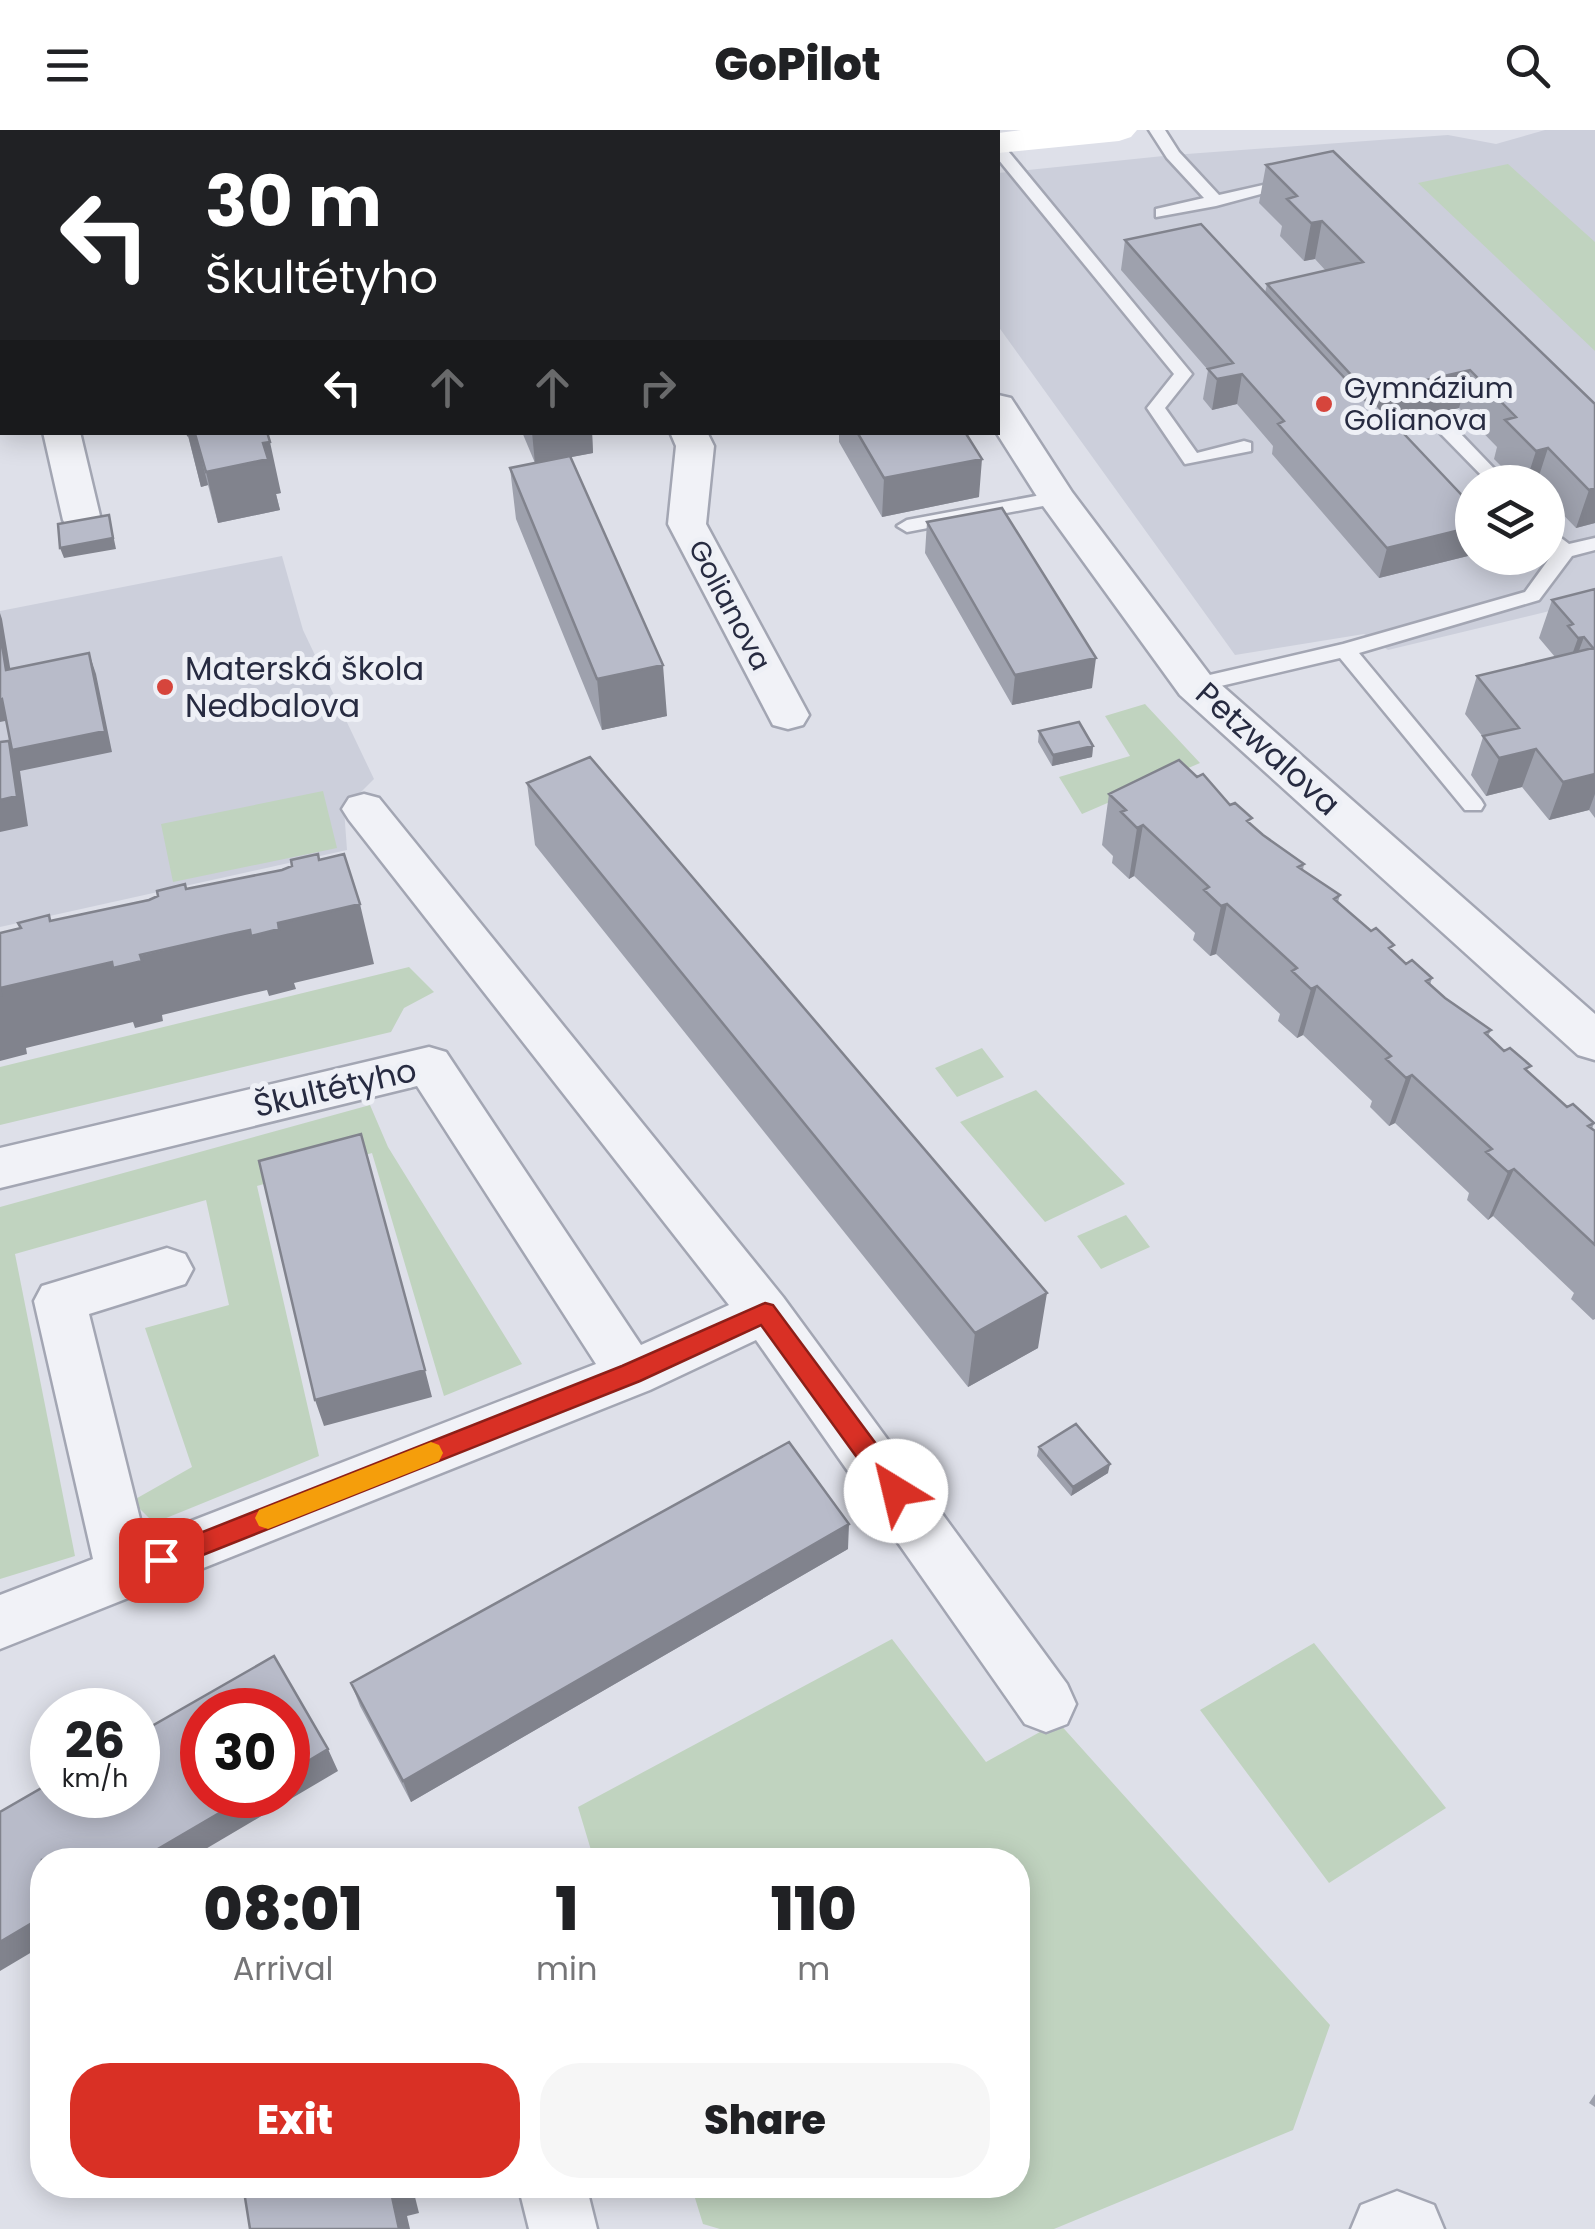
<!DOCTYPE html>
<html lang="en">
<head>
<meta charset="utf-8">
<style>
  body { margin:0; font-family:Poppins,sans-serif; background:#f6f6f6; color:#202124; height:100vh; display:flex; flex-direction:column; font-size:38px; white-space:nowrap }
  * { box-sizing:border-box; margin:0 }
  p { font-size:32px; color:#757577 }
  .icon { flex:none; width:55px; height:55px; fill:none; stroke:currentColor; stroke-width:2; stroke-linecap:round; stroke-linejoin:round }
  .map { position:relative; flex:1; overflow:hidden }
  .details { position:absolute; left:30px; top:1718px; width:1000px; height:350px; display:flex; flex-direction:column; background:#fff; border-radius:40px; box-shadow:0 5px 25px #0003 }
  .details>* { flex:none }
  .hud { position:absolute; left:0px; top:0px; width:1000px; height:305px; box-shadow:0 5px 25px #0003; background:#202124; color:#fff; overflow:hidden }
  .controls { position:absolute; left:1455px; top:335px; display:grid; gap:20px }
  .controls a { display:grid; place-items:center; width:110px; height:110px; border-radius:50%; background:#fff; box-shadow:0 5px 25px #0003; font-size:50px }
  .speed { position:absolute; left:30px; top:1558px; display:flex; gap:20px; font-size:50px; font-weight:700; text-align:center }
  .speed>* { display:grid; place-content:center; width:130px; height:130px; border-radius:50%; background:#fff; box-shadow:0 5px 25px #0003; line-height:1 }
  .speed small { font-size:25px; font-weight:400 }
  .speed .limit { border:15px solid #d22; background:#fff; color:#111 }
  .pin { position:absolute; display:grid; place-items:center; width:85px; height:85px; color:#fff; margin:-42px; border-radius:20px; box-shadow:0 5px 15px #0006 }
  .me { position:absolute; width:110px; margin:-55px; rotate:324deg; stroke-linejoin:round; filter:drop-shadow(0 0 8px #0008) }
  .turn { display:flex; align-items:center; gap:35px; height:210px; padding:0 40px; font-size:45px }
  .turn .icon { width:130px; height:130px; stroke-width:2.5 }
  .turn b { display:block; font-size:70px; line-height:85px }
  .lanes { display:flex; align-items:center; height:95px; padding:0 40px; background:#0003; justify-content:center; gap:50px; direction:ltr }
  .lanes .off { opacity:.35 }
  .eta { display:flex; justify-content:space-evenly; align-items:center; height:170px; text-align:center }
  .eta b { font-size:60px; font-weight:800; line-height:70px }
  .action { display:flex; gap:20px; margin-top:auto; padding:20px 40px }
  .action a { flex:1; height:115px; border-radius:40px; background:#d93025; color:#fff; font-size:40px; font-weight:800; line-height:115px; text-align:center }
  .action a+a { background:#f6f6f6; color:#202124 }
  header { display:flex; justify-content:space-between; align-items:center; height:130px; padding:0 40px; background:#fff; font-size:45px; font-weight:800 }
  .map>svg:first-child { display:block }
  .built { fill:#cccfdb; fill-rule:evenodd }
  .green { fill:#c0d3bf }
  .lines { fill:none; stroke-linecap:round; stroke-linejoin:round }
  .lane-casing { stroke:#a3a6b3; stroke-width:5 }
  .street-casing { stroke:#a3a6b3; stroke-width:5 }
  .lane { fill:#f1f2f7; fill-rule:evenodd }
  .street { fill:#f1f2f7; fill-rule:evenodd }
  .secondary { fill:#fff; fill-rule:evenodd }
  .wall { fill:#9ea1ad }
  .shaded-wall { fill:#81838d }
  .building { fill:#b8bbc9; stroke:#81838d; stroke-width:2.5 }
  .route { fill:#d93025; stroke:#8d1f18; stroke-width:2.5 }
  .slow { fill:#f59e0b }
  .poi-dot { fill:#d6453c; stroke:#eef0f6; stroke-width:4 }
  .labels { text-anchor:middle; stroke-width:10; stroke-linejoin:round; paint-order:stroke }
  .far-poi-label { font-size:28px; fill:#272b41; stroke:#eef0f6; text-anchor:start }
  .far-street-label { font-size:28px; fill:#272b41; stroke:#eef0f6 }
  .poi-label { font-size:32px; fill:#272b41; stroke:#eef0f6; text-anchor:start }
  .street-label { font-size:32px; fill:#272b41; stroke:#eef0f6 }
</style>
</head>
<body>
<header><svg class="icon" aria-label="menu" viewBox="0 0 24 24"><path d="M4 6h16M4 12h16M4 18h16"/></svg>GoPilot<svg class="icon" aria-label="search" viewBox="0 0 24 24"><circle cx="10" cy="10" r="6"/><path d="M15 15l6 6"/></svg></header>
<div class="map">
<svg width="1595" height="2099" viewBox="0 0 1595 2099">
  <rect width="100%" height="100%" fill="#dee0e9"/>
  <path class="built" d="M 1545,0 L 1595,0 L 1595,470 L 1388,520 L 1364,504 L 1235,525 L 998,196 L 998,43 L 1173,25 L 1448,5 L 1496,14 ZM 1472,352 L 1548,352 L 1548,428 L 1472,428 Z
    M 282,426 L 303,500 L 374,649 L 344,679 L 347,720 L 0,797 L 0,481 Z"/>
  <path class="green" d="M 1508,34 L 1595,112 L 1595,221 L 1418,53 Z
    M 1145,574 L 1200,633 L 1082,684 L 1059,647 L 1130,626 L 1105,586 Z
    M 323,661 L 337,718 L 173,752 L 161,694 Z
    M 409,837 L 434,862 L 404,878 L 391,902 L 0,995 L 0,937 Z
    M 982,918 L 1004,947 L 957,967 L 935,938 Z
    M 1036,960 L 1125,1054 L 1045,1092 L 960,992 Z
    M 370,975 L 388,1017 L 522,1234 L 444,1266 L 372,1023 L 257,1056 L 319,1326 L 154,1393 L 132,1371 L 192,1337 L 145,1198 L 229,1175 L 206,1070 L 15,1124 L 75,1426 L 0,1449 L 0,1077 Z
    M 1126,1085 L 1150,1117 L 1101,1139 L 1077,1106 Z
    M 892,1509 L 986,1632 L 1058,1592 L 1330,1895 L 1293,2000 L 1054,2099 L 720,2099 L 703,2094 L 691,2055 L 1018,2055 L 1018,1730 L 594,1730 L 578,1677 Z
    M 1314,1513 L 1446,1678 L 1329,1753 L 1200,1580 Z"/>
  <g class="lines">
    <defs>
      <path id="lane" d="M 374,0 L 390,0 L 391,2 L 375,2 Z
        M 1149,0 L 1165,0 L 1179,22 L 1219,65 L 1294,48 L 1302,53 L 1216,76 L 1156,87 L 1156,79 L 1204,68 L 1167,28 Z
        M 998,14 L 1004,16 L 1192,244 L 1165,278 L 1197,323 L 1244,311 L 1251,313 L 1251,321 L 1185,334 L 1147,278 L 1174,244 L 998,29 Z
        M 1450,298 L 1457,300 L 1507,352 L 1488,352 L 1441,304 Z
        M 1057,362 L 1064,364 L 1064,372 L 907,402 L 897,396 L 907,390 Z
        M 1548,398 L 1569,414 L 1595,408 L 1595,420 L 1572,426 L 1539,470 L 1359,523 L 1481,670 L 1484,675 L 1481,680 L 1465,680 L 1340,528 L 1195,562 L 1185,555 L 1188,550 L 1343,514 L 1525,462 L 1554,422 L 1548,415 Z"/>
      <path id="street" d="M 818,0 L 850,0 L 850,2 L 818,2 Z
        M 998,265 L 1011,268 L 1072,362 L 1210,545 L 1595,884 L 1595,930 L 1578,925 L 1180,565 L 1043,376 L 996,302 Z
        M 43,302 L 80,302 L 101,390 L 96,398 L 82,402 L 68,398 L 63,390 Z
        M 670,302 L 707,302 L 714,316 L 706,394 L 809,585 L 803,595 L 788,599 L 773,595 L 668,394 L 676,316 Z
        M 364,664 L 379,668 L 783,1167 L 1067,1554 L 1076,1574 L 1067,1594 L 1046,1602 L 1025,1594 L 756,1210 L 650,1260 L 0,1519 L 0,1465 L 93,1429 L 34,1171 L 42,1156 L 167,1118 L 185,1124 L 193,1139 L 185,1154 L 89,1184 L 145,1409 L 596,1234 L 417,956 L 0,1058 L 0,1018 L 429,917 L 446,922 L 641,1215 L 729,1175 L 349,690 L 342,679 L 349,668 Z
        M 518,2055 L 586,2055 L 597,2099 L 529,2099 Z
        M 1397,2061 L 1434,2075 L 1444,2099 L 1351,2099 L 1361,2075 Z"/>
    </defs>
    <use href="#lane" class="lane-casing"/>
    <use href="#street" class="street-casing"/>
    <use href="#lane" class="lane"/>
    <use href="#street" class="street"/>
    <path class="secondary" d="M 1021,0 L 1137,0 L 1131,7 L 1119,11 L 998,23 L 998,3 Z
      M 0,113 L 2,113 L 2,135 L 0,135 Z"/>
  </g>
  <path class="wall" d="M 0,0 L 9,0 L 2,2 L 2,22 L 0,22 Z
    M 1266,35 L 1595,274 L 1595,393 L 1576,398 L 1548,369 L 1548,352 L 1517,352 L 1494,329 L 1497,317 L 1459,278 L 1394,294 L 1472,376 L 1472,425 L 1379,448 L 1272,324 L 1273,316 L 1237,274 L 1212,280 L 1203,269 L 1208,240 L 1121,140 L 1125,110 L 1265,163 L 1267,154 L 1326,141 L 1315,129 L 1304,131 L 1280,106 L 1282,96 L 1259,73 Z
    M 2,46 L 2,86 L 0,86 L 0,47 Z
    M 187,302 L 281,363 L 276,364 L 280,380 L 218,393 L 208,355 L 201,357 Z
    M 522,302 L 592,302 L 593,323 L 571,327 L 667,586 L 602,600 L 516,389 L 510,338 L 535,333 Z
    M 839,302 L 965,302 L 979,367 L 882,387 L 839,312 Z
    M 927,392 L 1092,558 L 1012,575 L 925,423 Z
    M 1595,459 L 1595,688 L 1589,680 L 1549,690 L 1522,657 L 1486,666 L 1471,645 L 1483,607 L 1465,584 L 1477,546 L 1555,527 L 1539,508 L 1552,470 Z
    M 1039,601 L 1093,616 L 1092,627 L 1052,636 L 1038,612 Z
    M 527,653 L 1038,1218 L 968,1257 L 535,715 Z
    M 1109,664 L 1230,675 L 1263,705 L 1304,734 L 1303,740 L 1340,765 L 1338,772 L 1406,834 L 1432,848 L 1430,855 L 1445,868 L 1491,900 L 1488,906 L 1567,977 L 1594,993 L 1592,999 L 1595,1001 L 1595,1189 L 1593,1190 L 1571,1169 L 1574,1163 L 1493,1086 L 1488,1090 L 1467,1070 L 1469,1063 L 1395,993 L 1389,996 L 1370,977 L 1372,971 L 1303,905 L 1297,908 L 1278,891 L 1280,884 L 1216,824 L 1210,826 L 1193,810 L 1195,803 L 1134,746 L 1129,749 L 1112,733 L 1113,726 L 1102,715 Z
    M 1039,1317 L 1108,1343 L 1071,1366 L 1037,1326 Z
    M 848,1419 L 411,1672 L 360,1576 L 351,1553 Z
    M 1595,1964 L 1595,1977 L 1589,1973 Z"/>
  <path class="shaded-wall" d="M 644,0 L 659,0 L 659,2 L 630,2 Z
    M 663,0 L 705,0 L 705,1 L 663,2 Z
    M 1322,91 L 1315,129 L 1304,131 L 1311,93 Z
    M 1470,240 L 1459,278 L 1359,302 L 1368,263 Z
    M 1242,244 L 1237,274 L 1212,280 L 1217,249 Z
    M 532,302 L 592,302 L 593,323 L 535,334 Z
    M 195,304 L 208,355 L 201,357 L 188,305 Z
    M 270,312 L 281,363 L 276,364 L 280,380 L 218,393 L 206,342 L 263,313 Z
    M 1548,318 L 1537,352 L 1526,352 L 1536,321 Z
    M 982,329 L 979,367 L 882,387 L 884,348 Z
    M 1595,358 L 1595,393 L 1576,398 L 1589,360 Z
    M 109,385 L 116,419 L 64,428 L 60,418 Z
    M 1472,397 L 1472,425 L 1379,448 L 1387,418 Z
    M 0,483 L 2,489 L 14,561 L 6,540 L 0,502 Z
    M 1584,507 L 1570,545 L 1564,547 L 1578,508 Z
    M 89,523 L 96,544 L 112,622 L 20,641 L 28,696 L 0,702 L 0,670 L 9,611 L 12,620 Z
    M 1096,528 L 1092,558 L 1012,575 L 1015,545 Z
    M 663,535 L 667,586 L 602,600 L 597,549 Z
    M 2,569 L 10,590 L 0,592 L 0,570 Z
    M 1093,616 L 1092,627 L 1052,636 L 1053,625 Z
    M 1536,619 L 1522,657 L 1486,666 L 1499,628 Z
    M 1595,644 L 1595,664 L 1589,680 L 1549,690 L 1563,652 Z
    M 1143,695 L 1134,746 L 1129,749 L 1137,698 Z
    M 360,774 L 374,834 L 294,853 L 296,859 L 269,866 L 267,860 L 245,865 L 162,885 L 163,891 L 135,898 L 133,892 L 26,918 L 27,924 L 0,931 L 0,858 L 50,791 L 49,785 L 71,842 Z
    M 1227,774 L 1216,824 L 1210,826 L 1221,776 Z
    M 1317,856 L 1303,905 L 1297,908 L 1311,859 Z
    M 1412,945 L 1395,993 L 1389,996 L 1406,948 Z
    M 1514,1039 L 1493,1086 L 1488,1090 L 1508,1042 Z
    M 1047,1163 L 1038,1218 L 968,1257 L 975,1203 Z
    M 425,1240 L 432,1267 L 324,1296 L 315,1270 Z
    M 1110,1334 L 1108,1343 L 1071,1366 L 1073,1357 Z
    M 849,1394 L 848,1419 L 411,1672 L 403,1651 Z
    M 328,1619 L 338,1641 L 187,1730 L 139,1730 L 250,1665 L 288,1665 L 288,1643 Z
    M 42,1787 L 42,1816 L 0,1841 L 0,1812 Z
    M 403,2055 L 412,2055 L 419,2083 L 407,2086 L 410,2099 L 399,2099 L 391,2062 Z"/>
  <path class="building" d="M 272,0 L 352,0 L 352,2 L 260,2 Z
    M 429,0 L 476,0 L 476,2 L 430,2 Z
    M 480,0 L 522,0 L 522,2 L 480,2 Z
    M 526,0 L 568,0 L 568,2 L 526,2 Z
    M 572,0 L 613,0 L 614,2 L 572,2 Z
    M 618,0 L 644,0 L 630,2 L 619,2 Z
    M 1333,21 L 1595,274 L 1595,358 L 1589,360 L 1548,318 L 1536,321 L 1505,290 L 1516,287 L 1470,240 L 1368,263 L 1267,154 L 1363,132 L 1322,91 L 1311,93 L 1287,69 L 1297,66 L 1266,35 Z
    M 2,46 L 2,65 L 0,66 L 0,47 Z
    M 1201,94 L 1366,271 L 1372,270 L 1472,376 L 1472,397 L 1387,418 L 1278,294 L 1284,291 L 1242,244 L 1217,249 L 1208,239 L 1233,233 L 1125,110 Z
    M 187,302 L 267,302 L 270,312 L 263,313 L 268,329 L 206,342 L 195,304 L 188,305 Z
    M 857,302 L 965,302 L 982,329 L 884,348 Z
    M 570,326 L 663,535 L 597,549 L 510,338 Z
    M 1002,378 L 1096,528 L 1015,545 L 927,392 Z
    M 109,385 L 113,408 L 60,418 L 58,394 Z
    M 1595,459 L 1595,644 L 1563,652 L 1536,619 L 1499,628 L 1483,606 L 1519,598 L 1477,546 L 1593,518 L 1584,507 L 1578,508 L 1568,496 L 1573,494 L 1552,470 Z
    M 0,502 L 6,540 L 89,523 L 105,601 L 12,620 L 2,569 L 0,570 Z
    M 1079,592 L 1093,616 L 1053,625 L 1039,601 Z
    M 9,611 L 17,666 L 0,670 L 0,612 Z
    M 590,627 L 1047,1163 L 975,1203 L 527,653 Z
    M 1179,630 L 1197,647 L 1203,644 L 1230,675 L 1235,673 L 1252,688 L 1247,691 L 1263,705 L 1304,734 L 1298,737 L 1340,765 L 1334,769 L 1371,801 L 1376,798 L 1394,815 L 1389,818 L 1406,834 L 1412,830 L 1432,848 L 1426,851 L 1445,868 L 1491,900 L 1485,903 L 1504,921 L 1510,918 L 1531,936 L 1525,939 L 1567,977 L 1573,974 L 1594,993 L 1588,996 L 1595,1001 L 1595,1115 L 1514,1039 L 1508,1042 L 1486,1022 L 1492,1019 L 1412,945 L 1406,948 L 1386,929 L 1391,926 L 1317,856 L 1311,859 L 1292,841 L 1297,838 L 1227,774 L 1221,776 L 1204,760 L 1209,757 L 1143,695 L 1137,698 L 1121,682 L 1126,680 L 1109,664 Z
    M 318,724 L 319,730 L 344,724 L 360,774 L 278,793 L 279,799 L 251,806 L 250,800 L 227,805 L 140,825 L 142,831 L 113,838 L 112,832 L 0,858 L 1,865 L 0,865 L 0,803 L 21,798 L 18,793 L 49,785 L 50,791 L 149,770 L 158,766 L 157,761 L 185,754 L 186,759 L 282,740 L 292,736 L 291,730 Z
    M 361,1004 L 425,1240 L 315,1270 L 259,1031 Z
    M 1076,1294 L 1110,1334 L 1073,1357 L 1039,1317 Z
    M 789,1312 L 849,1394 L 403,1651 L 351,1553 Z
    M 274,1526 L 328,1619 L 288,1643 L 288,1580 L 202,1580 L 202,1665 L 250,1665 L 139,1730 L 42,1730 L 42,1787 L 0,1812 L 0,1682 L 52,1652 L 52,1665 L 138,1665 L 138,1604 Z
    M 243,2055 L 403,2055 L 404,2059 L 391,2062 L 399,2099 L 250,2099 Z"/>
  <path class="route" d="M 765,1173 L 773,1175 L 905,1353 L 909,1361 L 905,1369 L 896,1372 L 887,1369 L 761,1195 L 640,1251 L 170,1438 L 161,1442 L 152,1438 L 148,1430 L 152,1422 L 622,1236 Z"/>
  <path class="slow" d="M 431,1312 L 439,1315 L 443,1323 L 439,1331 L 268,1399 L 259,1396 L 255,1388 L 259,1380 Z"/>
  <g class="poi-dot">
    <circle cx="1324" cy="274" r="10"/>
    <circle cx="165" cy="557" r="10"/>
  </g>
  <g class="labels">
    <g class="far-poi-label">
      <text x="1344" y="268">Gymnázium<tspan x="1344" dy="32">Golianova</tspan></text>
    </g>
    <g class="far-street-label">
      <text transform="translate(730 475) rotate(62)" y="10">Golianova</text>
    </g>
    <g class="poi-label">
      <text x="185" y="550">Materská škola<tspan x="185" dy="37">Nedbalova</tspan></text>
    </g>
    <g class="street-label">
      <text transform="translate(1268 619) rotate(42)" y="11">Petzwalova</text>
      <text transform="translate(335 958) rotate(-13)" y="11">Škultétyho</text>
    </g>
  </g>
</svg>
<div class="controls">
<a><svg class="icon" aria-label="layers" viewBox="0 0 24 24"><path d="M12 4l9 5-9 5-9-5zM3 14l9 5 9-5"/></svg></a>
</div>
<div class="speed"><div>26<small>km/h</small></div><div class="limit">30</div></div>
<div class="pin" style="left:161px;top:1430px;background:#d93025"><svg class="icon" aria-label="arrive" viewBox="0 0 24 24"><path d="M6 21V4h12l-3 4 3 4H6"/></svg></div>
<svg class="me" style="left:896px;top:1361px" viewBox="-20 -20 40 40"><circle r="19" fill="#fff"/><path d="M0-13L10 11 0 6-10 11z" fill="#d93025"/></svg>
<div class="hud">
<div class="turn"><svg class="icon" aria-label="left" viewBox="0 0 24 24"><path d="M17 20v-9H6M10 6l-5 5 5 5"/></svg><div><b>30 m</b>Škultétyho</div></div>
<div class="lanes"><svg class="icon" aria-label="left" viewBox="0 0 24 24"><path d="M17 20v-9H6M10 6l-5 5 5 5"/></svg><svg class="icon off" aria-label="ahead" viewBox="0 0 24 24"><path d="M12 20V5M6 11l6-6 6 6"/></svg><svg class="icon off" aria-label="ahead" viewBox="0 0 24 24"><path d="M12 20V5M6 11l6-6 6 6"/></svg><svg class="icon off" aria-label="right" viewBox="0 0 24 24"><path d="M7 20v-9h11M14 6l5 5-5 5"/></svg></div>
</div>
<section class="details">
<div class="eta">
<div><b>08:01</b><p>Arrival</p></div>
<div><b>1</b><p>min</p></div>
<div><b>110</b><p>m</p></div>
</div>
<div class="action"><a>Exit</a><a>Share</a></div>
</section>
</div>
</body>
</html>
